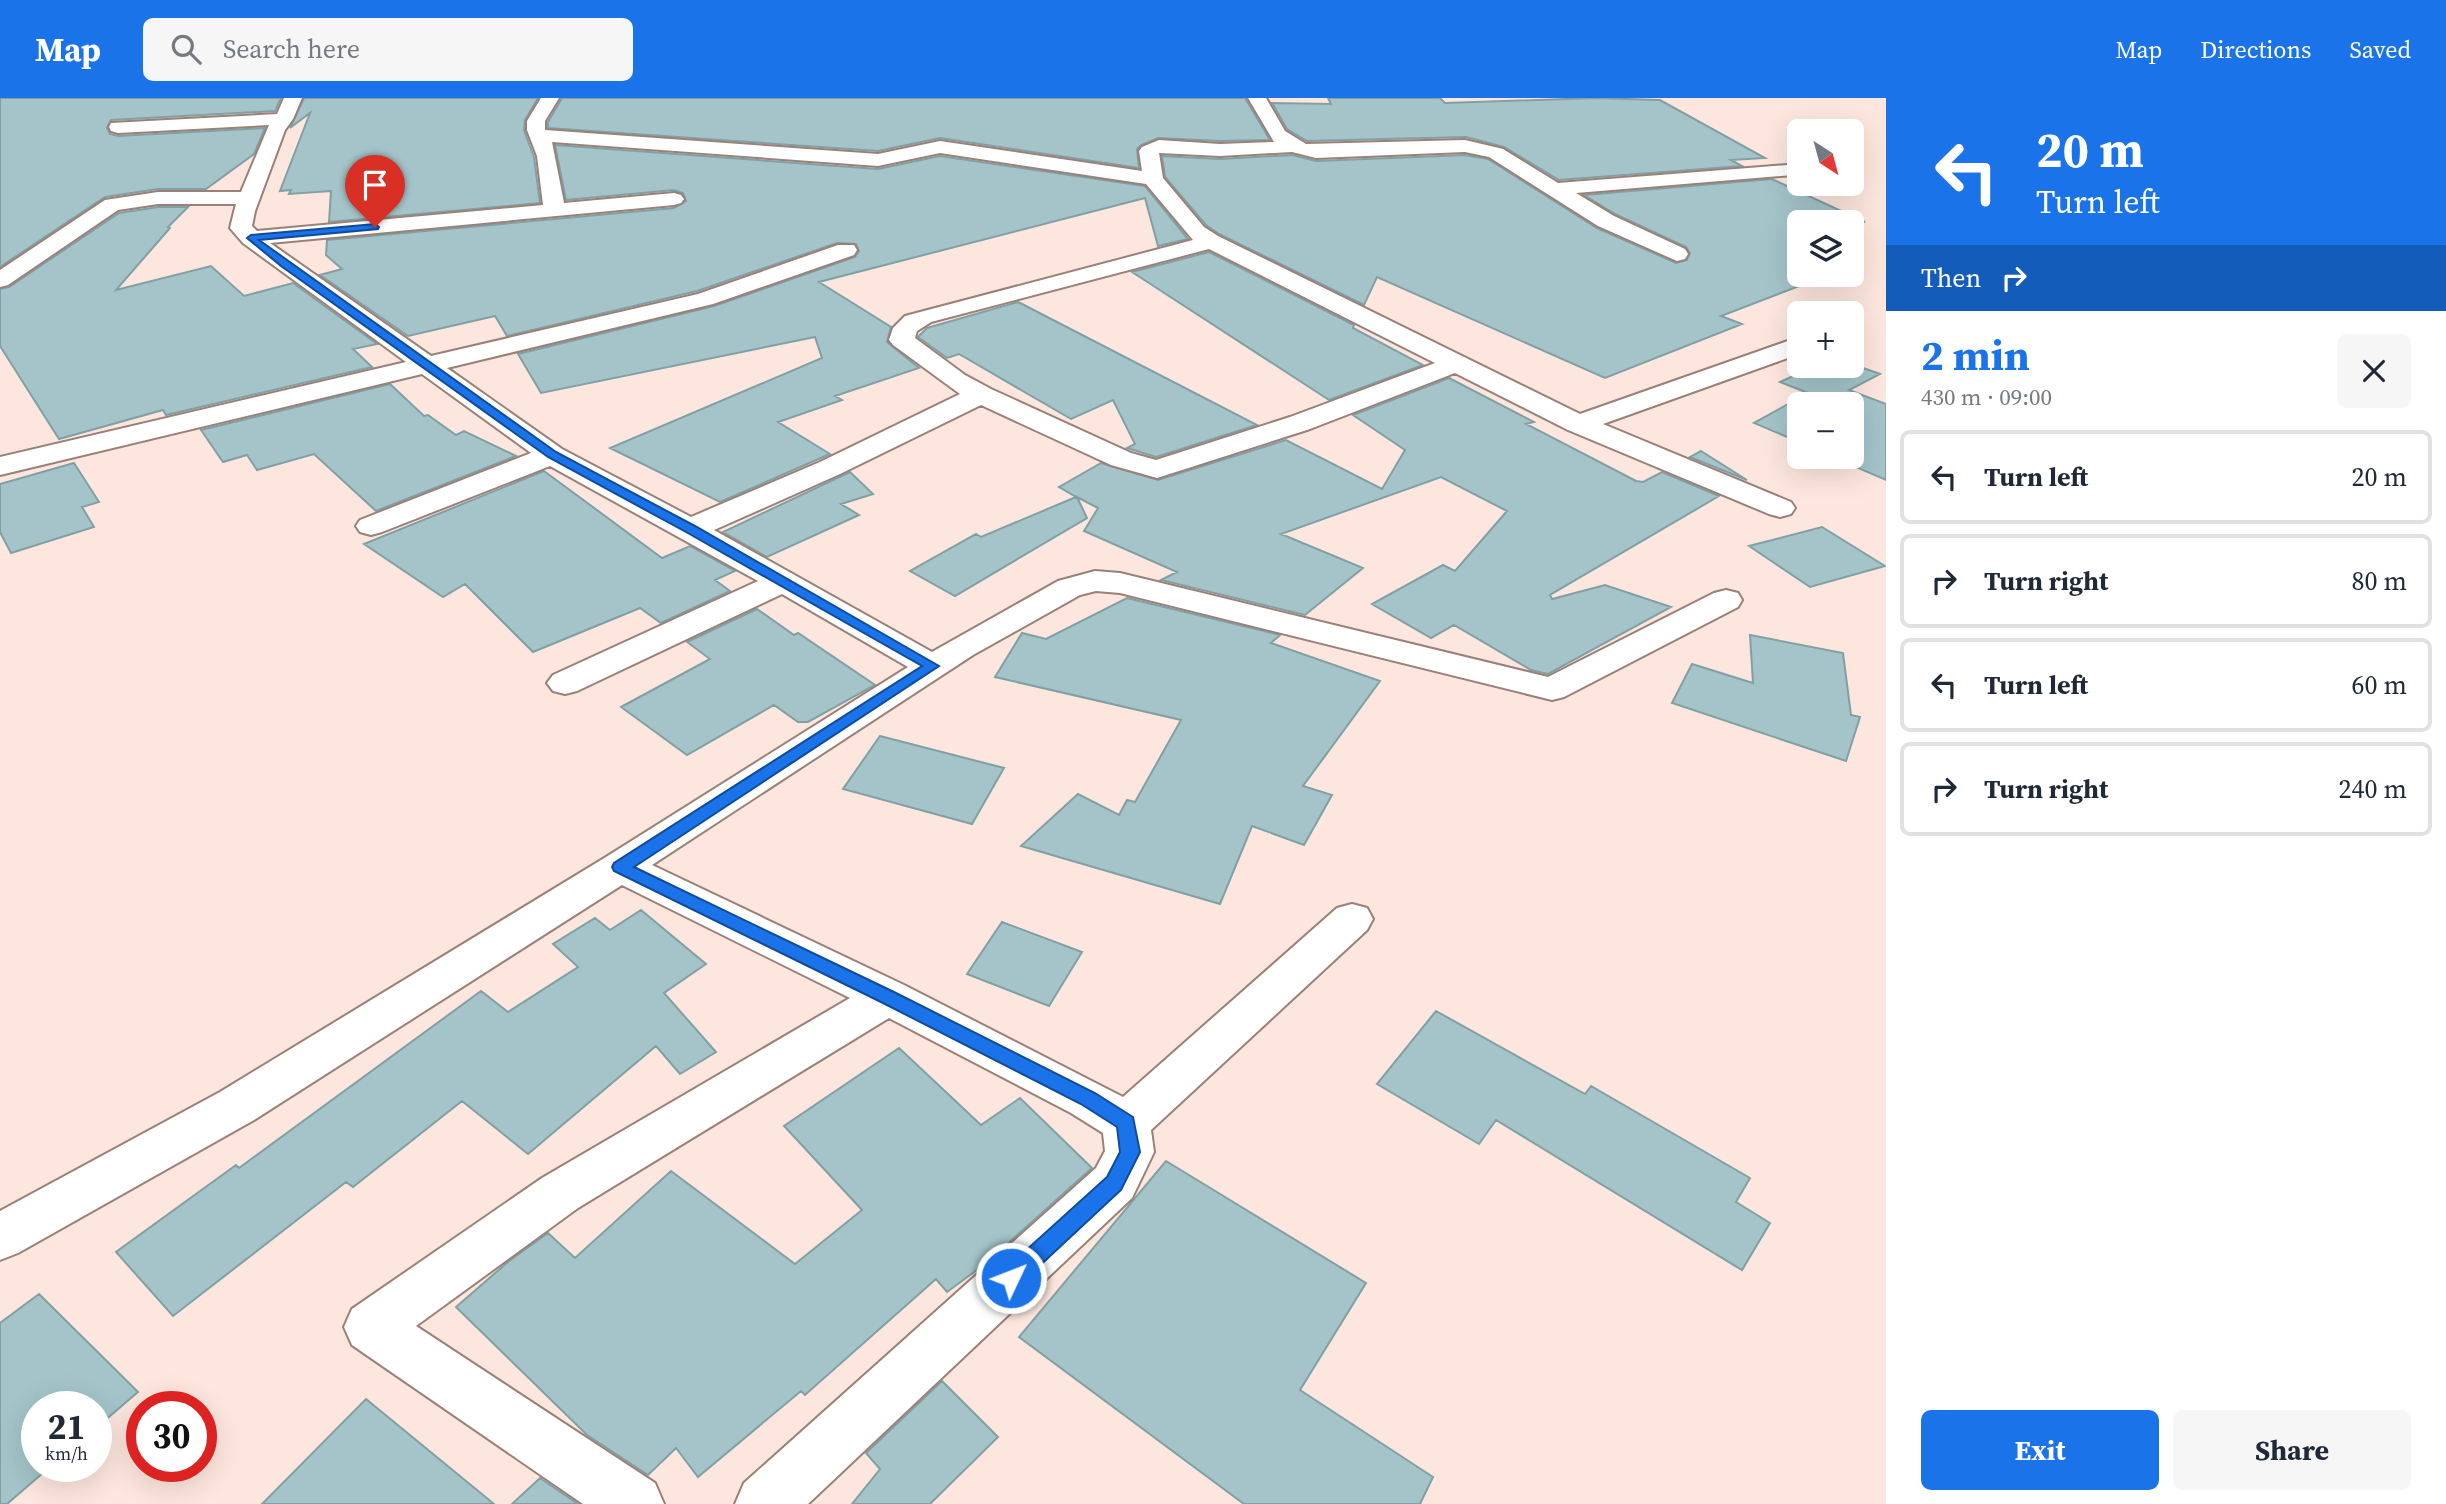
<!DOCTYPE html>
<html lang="en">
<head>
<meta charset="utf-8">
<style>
  body { margin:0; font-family:"Source Serif 4",serif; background:#f6f6f7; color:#1f2937; height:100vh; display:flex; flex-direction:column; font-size:26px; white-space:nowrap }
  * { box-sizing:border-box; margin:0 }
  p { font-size:23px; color:#747a83 }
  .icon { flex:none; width:38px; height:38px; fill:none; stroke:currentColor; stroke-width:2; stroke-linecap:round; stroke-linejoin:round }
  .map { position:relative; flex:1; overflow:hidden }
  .sheet { display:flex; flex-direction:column; background:#fff; width:560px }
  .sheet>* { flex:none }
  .banner { background:#1a73e8; color:#fff; overflow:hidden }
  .needle { width:46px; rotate:144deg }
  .tools { position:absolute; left:1787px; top:21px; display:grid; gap:14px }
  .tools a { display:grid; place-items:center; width:77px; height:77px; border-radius:10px; background:#fff; box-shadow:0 7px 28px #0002; font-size:35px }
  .speed { position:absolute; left:21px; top:1293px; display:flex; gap:14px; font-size:35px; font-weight:700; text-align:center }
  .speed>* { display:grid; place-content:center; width:91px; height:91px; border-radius:50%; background:#fff; box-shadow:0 7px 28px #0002; line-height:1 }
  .speed small { font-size:18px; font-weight:400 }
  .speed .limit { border:10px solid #d22; background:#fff; color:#111 }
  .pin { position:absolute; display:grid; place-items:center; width:60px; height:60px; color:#fff; margin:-72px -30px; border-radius:50% 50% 50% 0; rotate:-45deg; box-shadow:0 0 7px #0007 }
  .pin .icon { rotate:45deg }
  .me { position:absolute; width:77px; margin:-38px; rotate:47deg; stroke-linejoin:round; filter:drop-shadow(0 0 5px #0008) }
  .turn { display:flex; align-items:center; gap:24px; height:147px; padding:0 35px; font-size:32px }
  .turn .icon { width:91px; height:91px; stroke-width:2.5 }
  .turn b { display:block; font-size:49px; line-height:60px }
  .then { display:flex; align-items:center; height:66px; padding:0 35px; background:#0003; gap:14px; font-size:26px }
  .round { display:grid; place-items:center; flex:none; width:74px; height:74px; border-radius:10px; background:#f6f6f7 }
  .head { display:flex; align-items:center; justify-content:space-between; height:119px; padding:0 35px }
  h1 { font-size:42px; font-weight:700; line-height:52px; color:#1a73e8 }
  .action { display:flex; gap:14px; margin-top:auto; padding:14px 35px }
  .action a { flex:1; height:80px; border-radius:10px; background:#1a73e8; color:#fff; font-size:28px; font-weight:700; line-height:80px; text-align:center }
  .action a+a { background:#f6f6f7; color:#1f2937 }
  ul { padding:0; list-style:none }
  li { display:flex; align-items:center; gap:21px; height:94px; margin:0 14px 10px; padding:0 21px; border:4px solid #e0e1e3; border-radius:10px }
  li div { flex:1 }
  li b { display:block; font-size:26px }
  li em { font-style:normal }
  header { display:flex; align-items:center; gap:42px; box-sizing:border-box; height:98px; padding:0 35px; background:#1a73e8; color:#fff }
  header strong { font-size:33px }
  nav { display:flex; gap:38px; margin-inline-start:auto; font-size:24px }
  .search { width:490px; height:63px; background:#f6f6f7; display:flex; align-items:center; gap:18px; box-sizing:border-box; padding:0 24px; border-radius:10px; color:#747a83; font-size:26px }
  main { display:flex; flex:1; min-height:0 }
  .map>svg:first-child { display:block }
  .building { fill:#a4c4c9; stroke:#81a0a4; stroke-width:2 }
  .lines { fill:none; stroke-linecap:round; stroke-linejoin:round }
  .minor-casing { stroke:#9a8076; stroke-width:4 }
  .minor { fill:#fff; fill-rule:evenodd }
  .route { fill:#1a73e8; stroke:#114b97; stroke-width:2 }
</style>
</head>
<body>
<header>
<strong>Map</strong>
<div class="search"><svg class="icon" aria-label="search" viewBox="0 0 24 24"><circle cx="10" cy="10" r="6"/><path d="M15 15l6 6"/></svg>Search here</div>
<nav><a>Map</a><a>Directions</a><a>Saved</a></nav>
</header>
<main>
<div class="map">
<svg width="1886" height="1406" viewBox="0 0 1886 1406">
  <rect width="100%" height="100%" fill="#fde6dd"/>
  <path class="building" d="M 0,0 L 281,0 L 275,13 L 111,22 L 107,30 L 110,36 L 118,38 L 265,30 L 254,56 L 206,91 L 158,91 L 105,99 L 0,169 Z
    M 304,0 L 538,0 L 525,22 L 524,32 L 534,59 L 540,105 L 329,124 L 331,93 L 289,96 L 291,92 L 280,93 L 310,15 L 290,30 Z
    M 562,0 L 1245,0 L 1270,42 L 1220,43 L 1158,40 L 1141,47 L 1137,51 L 1139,70 L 940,40 L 878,53 L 548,30 L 548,24 Z
    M 1328,0 L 1440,0 L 1445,5 L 1596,0 L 1660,2 L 1765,60 L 1731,62 L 1742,68 L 1559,82 L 1504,49 L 1466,39 L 1307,43 L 1287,31 L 1272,5 L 1331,6 Z
    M 555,47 L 878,71 L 940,58 L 1145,88 L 1188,141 L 1158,148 L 1145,100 L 819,184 L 891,229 L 887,244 L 919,270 L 835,298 L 842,302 L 778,324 L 830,356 L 720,404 L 610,350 L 822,260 L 815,239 L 541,295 L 518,256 L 714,208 L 855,159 L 859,153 L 856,146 L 837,145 L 697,193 L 507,238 L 495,218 L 408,238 L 320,177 L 342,171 L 326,157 L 327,142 L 674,110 L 686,103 L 683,95 L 674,92 L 566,102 Z
    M 1292,57 L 1316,63 L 1465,57 L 1488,61 L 1597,130 L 1676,165 L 1687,162 L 1690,155 L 1686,149 L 1615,116 L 1584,97 L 1772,81 L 1865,124 L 1799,124 L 1799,188 L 1721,218 L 1742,226 L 1605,280 L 1377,179 L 1364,207 L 1219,136 L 1206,127 L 1165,79 L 1162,58 L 1220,61 Z
    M 158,109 L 188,109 L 168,129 L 170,130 L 116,192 L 211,168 L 244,198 L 293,185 L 377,246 L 353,251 L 372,269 L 166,317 L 163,312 L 59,341 L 0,248 L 0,191 L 9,189 L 119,115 Z
    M 1209,154 L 1354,227 L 1353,230 L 1423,267 L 1329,302 L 1132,174 Z
    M 1018,204 L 1024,207 L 1257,327 L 1156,359 L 1127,350 L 1135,346 L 1113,302 L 1071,321 L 959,256 L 947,260 L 918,239 L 927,230 Z
    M 1852,266 L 1880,276 L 1849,292 L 1886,306 L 1886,382 L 1833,359 L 1852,359 L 1852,306 L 1799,306 L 1799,344 L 1754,325 L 1808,295 L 1780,284 L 1815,268 Z
    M 1449,280 L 1534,324 L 1526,326 L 1636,383 L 1643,384 L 1662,374 L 1719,398 L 1550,497 L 1552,501 L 1605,487 L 1671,509 L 1548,576 L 1531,572 L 1454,527 L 1431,540 L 1372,506 L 1443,467 L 1455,473 L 1507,413 L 1441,379 L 1281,436 L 1363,470 L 1305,517 L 1161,482 L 1177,474 L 1084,433 L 1098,410 L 1077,399 L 1087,420 L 955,498 L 910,473 L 976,436 L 981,439 L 1076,399 L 1059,389 L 1101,365 L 1158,382 L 1286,342 L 1382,391 L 1405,352 L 1353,317 Z
    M 390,286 L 424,318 L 428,317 L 456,337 L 464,333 L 516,358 L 376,413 L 314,356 L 257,372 L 247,357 L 223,364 L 201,332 Z
    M 1701,353 L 1747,382 L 1690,359 Z
    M 74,365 L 99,404 L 82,409 L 94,429 L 11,455 L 0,434 L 0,386 Z
    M 544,373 L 662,460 L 690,448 L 735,473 L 715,482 L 730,493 L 661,525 L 640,510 L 533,554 L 465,486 L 443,499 L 364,446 Z
    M 850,374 L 873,396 L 841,406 L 859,417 L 767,459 L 723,434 Z
    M 1822,429 L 1885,468 L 1810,489 L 1749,448 Z
    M 1127,500 L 1280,537 L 1271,545 L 1380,583 L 1303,688 L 1332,697 L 1304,747 L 1252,728 L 1220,806 L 1021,748 L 1078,696 L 1119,717 L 1127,702 L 1135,704 L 1181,622 L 995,579 L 1022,535 L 1046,541 Z
    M 757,511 L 794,537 L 798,535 L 875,587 L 808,624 L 798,624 L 774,607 L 687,657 L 621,609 L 710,561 L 687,544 Z
    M 1750,537 L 1843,555 L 1851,617 L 1860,619 L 1846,663 L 1672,605 L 1692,566 L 1753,585 Z
    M 880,638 L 1004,670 L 972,726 L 843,691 Z
    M 641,812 L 706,866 L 664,895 L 716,954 L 680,976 L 656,948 L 528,1056 L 462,1003 L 353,1089 L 346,1084 L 173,1218 L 116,1154 L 236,1067 L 239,1070 L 481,893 L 508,914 L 578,869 L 553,846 L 595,820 L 610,832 Z
    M 1002,824 L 1082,854 L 1049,908 L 967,876 Z
    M 1436,913 L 1585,996 L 1591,988 L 1750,1080 L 1736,1104 L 1770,1125 L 1742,1172 L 1496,1022 L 1479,1046 L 1377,986 Z
    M 899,950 L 981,1027 L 1020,1000 L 1092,1070 L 985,1166 L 947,1194 L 936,1181 L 805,1297 L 801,1293 L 698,1379 L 676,1350 L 648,1377 L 587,1337 L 456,1209 L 509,1163 L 548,1135 L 575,1160 L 671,1073 L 795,1166 L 862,1112 L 784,1028 Z
    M 1166,1063 L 1366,1185 L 1300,1292 L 1433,1379 L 1420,1406 L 1244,1406 L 1019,1239 Z
    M 39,1196 L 138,1294 L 96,1330 L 96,1309 L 37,1309 L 37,1368 L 51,1368 L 7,1406 L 0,1406 L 0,1225 Z
    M 942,1283 L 998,1339 L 930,1406 L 852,1406 L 880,1371 L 866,1355 Z
    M 366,1301 L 494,1406 L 262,1406 Z
    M 540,1380 L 578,1406 L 512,1406 Z"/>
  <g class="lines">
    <defs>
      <path id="minor" d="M 284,0 L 302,0 L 293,21 L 285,32 L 255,113 L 252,128 L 257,133 L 543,107 L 537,58 L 527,32 L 527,23 L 541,0 L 559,0 L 545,23 L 545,32 L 878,56 L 940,43 L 1142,73 L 1139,53 L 1142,49 L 1159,42 L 1220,46 L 1274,44 L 1248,0 L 1266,0 L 1285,33 L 1306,46 L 1465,42 L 1503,51 L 1558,85 L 1799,66 L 1799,76 L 1793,77 L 1576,95 L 1614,118 L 1685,151 L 1688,156 L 1685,161 L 1677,163 L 1598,128 L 1489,59 L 1465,54 L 1316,60 L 1292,54 L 1220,58 L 1159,55 L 1163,80 L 1204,129 L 1218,138 L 1580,316 L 1799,239 L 1799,256 L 1603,326 L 1791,404 L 1795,410 L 1791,416 L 1780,419 L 1769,416 L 1568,332 L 1455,275 L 1310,331 L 1157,380 L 1111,367 L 981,307 L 840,376 L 714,432 L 932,554 L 1058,483 L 1095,473 L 1120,475 L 1548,579 L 1714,495 L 1726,492 L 1738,495 L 1742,502 L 1738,509 L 1564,599 L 1552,602 L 1120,495 L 1096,493 L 1080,497 L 973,557 L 652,767 L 904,887 L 1123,999 L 1337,810 L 1352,806 L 1367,810 L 1373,821 L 1367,832 L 1151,1032 L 1154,1054 L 1132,1100 L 808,1406 L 735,1406 L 744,1385 L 1096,1070 L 1105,1053 L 1103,1035 L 1071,1015 L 889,920 L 578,1110 L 416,1228 L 655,1385 L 664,1406 L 583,1406 L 352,1247 L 344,1229 L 352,1211 L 542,1080 L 850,900 L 622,787 L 254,1022 L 18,1155 L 0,1162 L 0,1113 L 220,994 L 606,759 L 908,569 L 782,496 L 577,593 L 565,596 L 553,593 L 547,585 L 553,577 L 758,483 L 550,368 L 382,434 L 371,437 L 360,434 L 356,428 L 360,422 L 531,355 L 422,276 L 0,377 L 0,359 L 406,264 L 243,145 L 230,130 L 236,106 L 158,106 L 118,112 L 8,187 L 0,189 L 0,172 L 105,102 L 158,94 L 241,94 L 269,27 L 118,35 L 111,33 L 109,29 L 111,25 L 277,16 ZM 552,44 L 878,68 L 940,55 L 1146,86 L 1193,142 L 905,218 L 893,230 L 889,242 L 893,247 L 960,296 L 820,364 L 691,419 L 562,351 L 447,270 L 713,206 L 854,157 L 857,152 L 854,147 L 838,147 L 698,196 L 431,258 L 270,145 L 674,107 L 681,105 L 684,101 L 681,97 L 674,95 L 564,105 ZM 1209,151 L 1435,265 L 1290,319 L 1156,362 L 1131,355 L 991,291 L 965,277 L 915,240 L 917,233 L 931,224 Z"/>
    </defs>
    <use href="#minor" class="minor-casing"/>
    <use href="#minor" class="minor"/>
  </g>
  <path class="route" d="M 375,126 L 379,129 L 378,131 L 259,142 L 556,354 L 695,428 L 939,568 L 634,769 L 894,894 L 1095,995 L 1133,1019 L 1140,1054 L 1121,1092 L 1019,1187 L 1011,1190 L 1003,1187 L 1000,1180 L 1003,1173 L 1107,1079 L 1120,1054 L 1117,1029 L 1081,1006 L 881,904 L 614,773 L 612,769 L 614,765 L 922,568 L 686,434 L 548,359 L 281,168 L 247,140 L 251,137 Z"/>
</svg>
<div class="tools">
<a><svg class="needle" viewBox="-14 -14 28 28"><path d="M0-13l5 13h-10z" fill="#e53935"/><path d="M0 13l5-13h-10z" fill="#747a83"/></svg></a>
<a><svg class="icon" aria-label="layers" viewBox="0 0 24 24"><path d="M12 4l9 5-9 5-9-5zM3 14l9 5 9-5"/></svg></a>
<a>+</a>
<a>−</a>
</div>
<div class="speed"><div>21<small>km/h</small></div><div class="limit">30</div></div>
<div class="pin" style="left:375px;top:129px;background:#d93025"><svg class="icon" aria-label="arrive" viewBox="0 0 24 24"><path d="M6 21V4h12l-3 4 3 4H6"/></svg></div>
<svg class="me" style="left:1011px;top:1180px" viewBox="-20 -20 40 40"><circle r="17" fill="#1a73e8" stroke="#fff" stroke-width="3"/><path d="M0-11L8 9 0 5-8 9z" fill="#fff"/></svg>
</div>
<section class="sheet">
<div class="banner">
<div class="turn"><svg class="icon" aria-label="left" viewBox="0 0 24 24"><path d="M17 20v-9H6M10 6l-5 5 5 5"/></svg><div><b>20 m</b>Turn left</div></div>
<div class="then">Then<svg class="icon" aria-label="right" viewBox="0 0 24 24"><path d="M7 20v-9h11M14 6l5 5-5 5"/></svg></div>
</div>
<div class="head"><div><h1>2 min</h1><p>430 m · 09:00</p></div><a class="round"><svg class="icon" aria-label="close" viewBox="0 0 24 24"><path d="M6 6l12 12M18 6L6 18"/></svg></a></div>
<ul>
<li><svg class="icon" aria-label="left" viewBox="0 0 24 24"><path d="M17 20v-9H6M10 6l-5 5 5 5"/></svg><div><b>Turn left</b></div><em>20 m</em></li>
<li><svg class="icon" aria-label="right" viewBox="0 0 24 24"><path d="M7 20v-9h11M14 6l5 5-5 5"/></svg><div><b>Turn right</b></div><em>80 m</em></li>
<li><svg class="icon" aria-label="left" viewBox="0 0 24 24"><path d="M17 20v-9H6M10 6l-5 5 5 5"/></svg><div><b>Turn left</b></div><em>60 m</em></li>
<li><svg class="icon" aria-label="right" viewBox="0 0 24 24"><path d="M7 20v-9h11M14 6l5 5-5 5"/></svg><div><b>Turn right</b></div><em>240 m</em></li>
</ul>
<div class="action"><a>Exit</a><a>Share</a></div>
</section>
</main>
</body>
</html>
